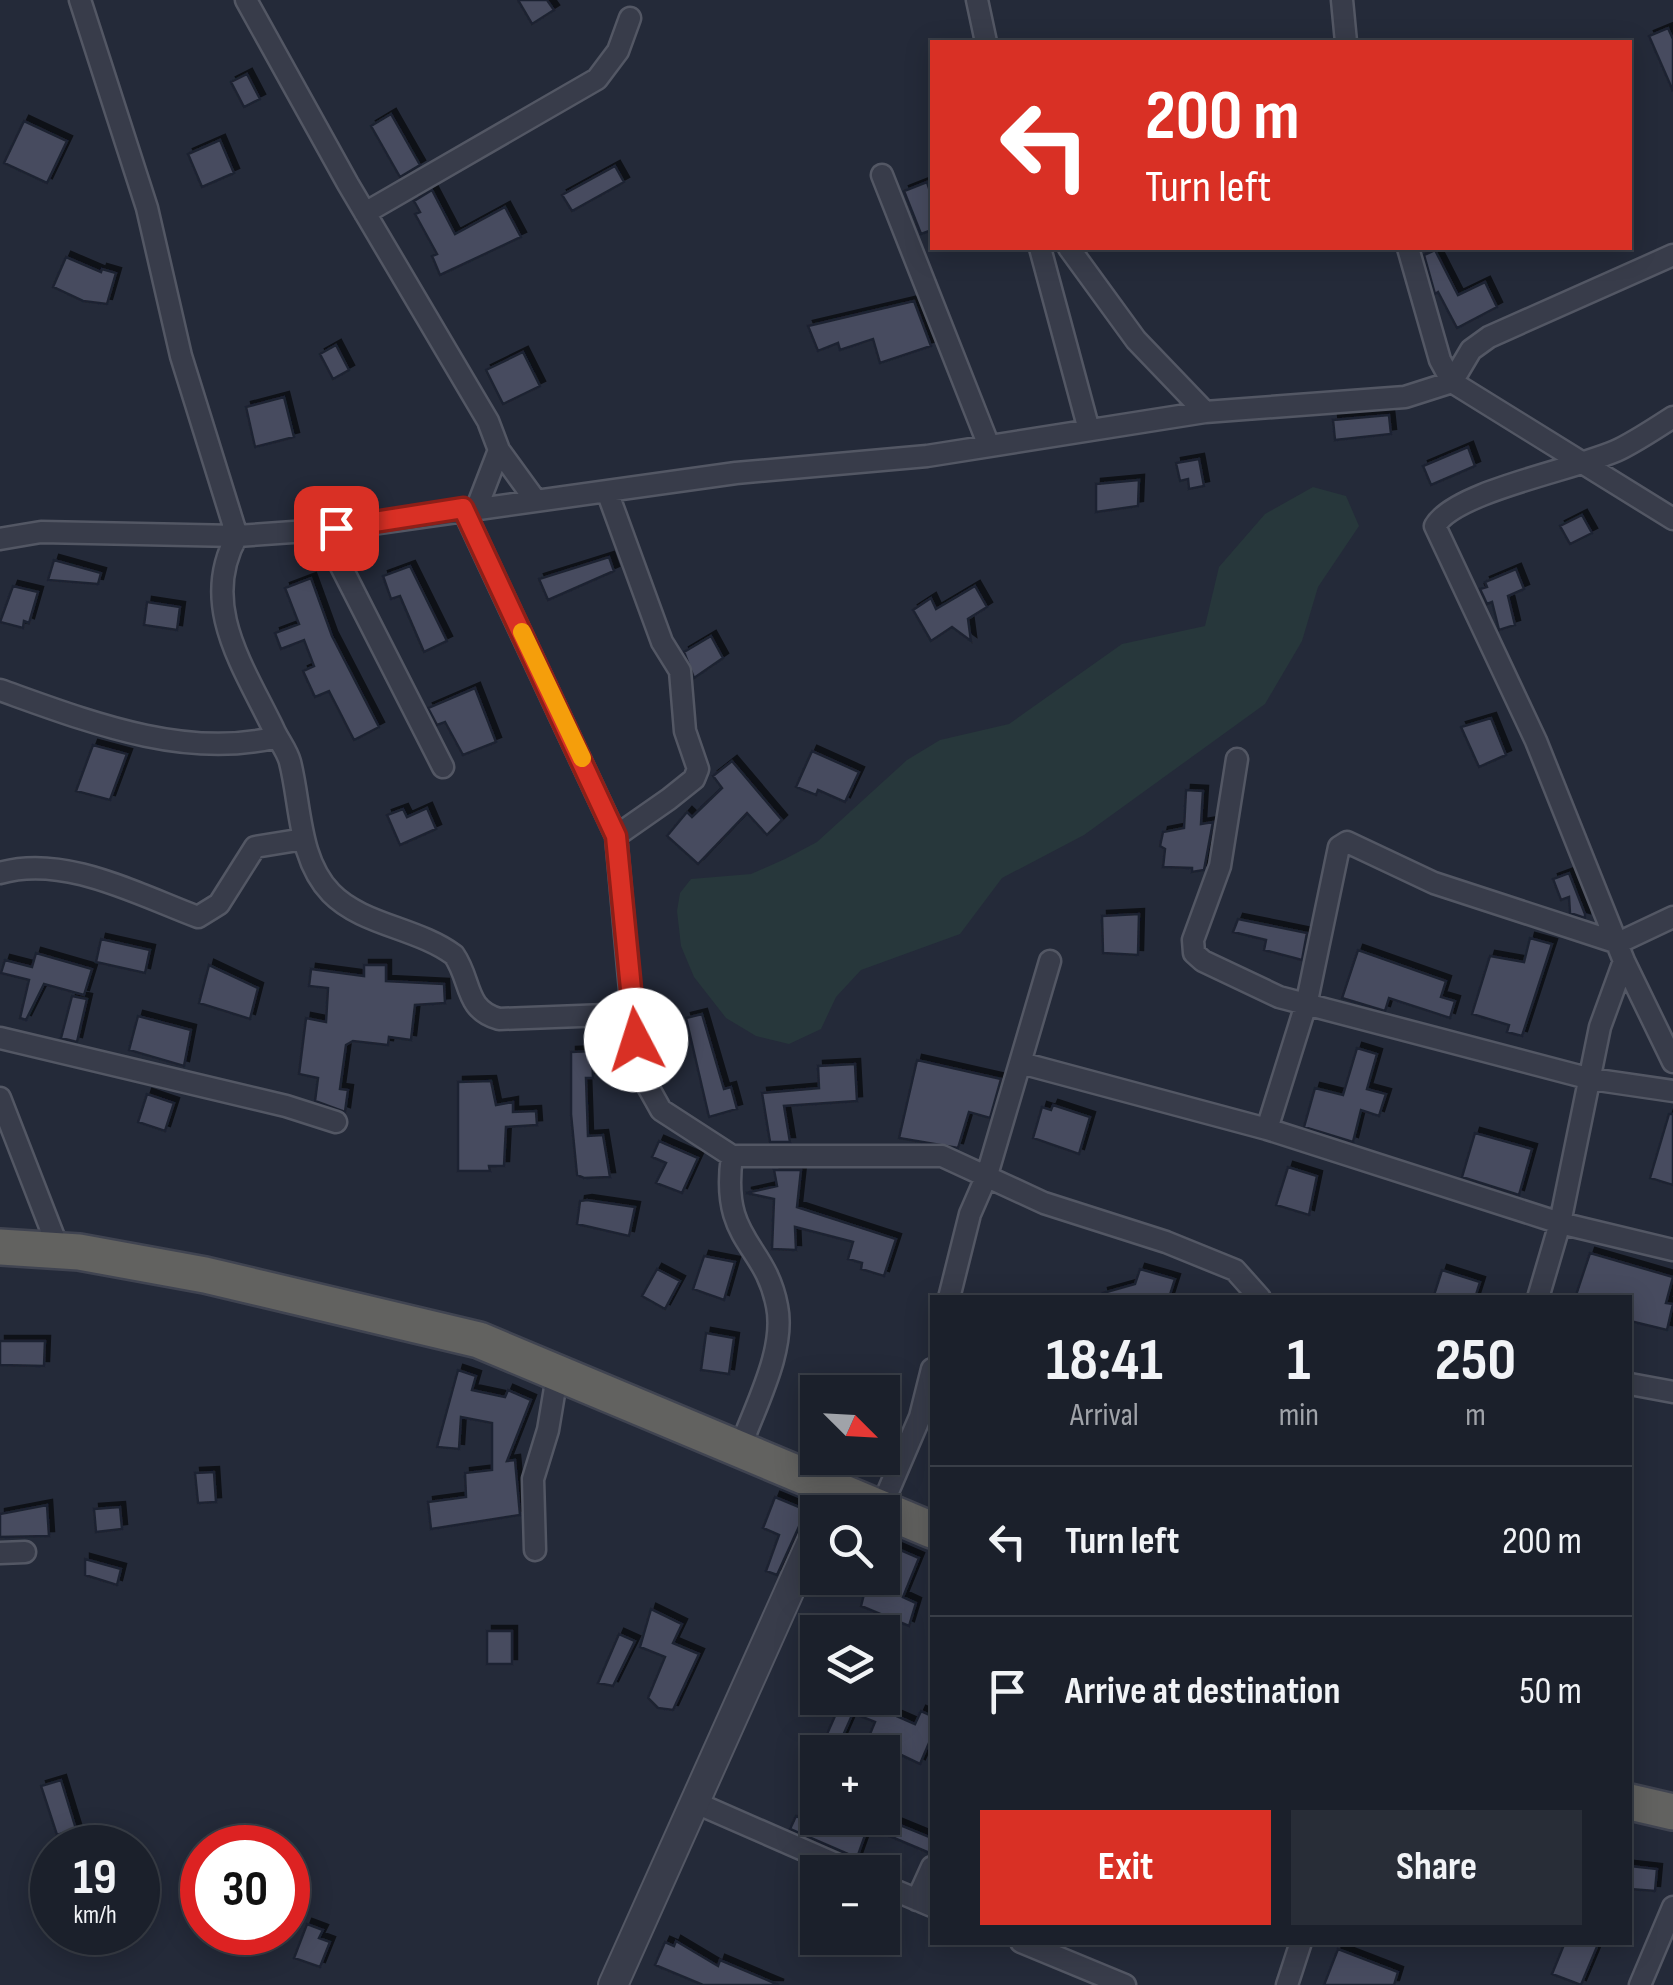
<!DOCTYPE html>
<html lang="en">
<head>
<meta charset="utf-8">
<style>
  body { margin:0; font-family:"Sofia Sans Condensed",sans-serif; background:#282d37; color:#f1f3f6; height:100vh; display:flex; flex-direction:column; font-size:38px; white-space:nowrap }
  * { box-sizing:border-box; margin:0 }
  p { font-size:32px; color:#a0a3a9 }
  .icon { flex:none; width:55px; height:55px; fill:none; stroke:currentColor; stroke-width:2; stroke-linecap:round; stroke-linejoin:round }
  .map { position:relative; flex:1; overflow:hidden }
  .drawer { position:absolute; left:930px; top:1295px; width:702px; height:650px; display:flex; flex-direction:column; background:#1b202b; border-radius:0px; box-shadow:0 5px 25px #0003,0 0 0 2px #393e47 }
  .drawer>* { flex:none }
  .hud { position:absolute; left:930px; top:40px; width:702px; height:210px; border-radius:0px; box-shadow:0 5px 25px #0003,0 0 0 2px #393e47; background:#d93025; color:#fff; overflow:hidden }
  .needle { width:65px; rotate:114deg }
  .controls { position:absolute; left:800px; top:1375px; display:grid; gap:20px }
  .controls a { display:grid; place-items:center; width:100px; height:100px; border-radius:0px; background:#1b202b; box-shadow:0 5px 25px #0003,0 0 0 2px #393e47; font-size:50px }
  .speed { position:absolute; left:30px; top:1825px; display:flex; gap:20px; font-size:50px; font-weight:700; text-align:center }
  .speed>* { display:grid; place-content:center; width:130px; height:130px; border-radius:50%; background:#1b202b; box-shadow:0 5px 25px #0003,0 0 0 2px #393e47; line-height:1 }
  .speed small { font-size:25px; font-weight:400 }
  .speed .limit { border:15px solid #d22; background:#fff; color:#111 }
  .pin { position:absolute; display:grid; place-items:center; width:85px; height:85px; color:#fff; margin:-42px; border-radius:20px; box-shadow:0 5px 15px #0006 }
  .me { position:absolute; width:110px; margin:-55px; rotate:355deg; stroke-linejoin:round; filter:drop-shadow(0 0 8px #0008) }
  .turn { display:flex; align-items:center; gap:35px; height:210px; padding:0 50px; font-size:45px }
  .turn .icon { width:130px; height:130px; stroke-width:2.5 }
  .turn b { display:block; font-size:70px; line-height:85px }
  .eta { display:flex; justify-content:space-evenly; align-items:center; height:170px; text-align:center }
  .eta b { font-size:60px; font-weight:700; line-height:70px }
  .action { display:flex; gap:20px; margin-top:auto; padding:20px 50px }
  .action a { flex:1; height:115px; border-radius:0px; background:#d93025; color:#fff; font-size:40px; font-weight:700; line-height:115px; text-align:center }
  .action a+a { background:#282d37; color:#f1f3f6 }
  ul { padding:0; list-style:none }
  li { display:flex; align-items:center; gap:30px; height:150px; padding:0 50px; border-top:2px solid #393e47 }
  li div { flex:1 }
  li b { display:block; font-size:38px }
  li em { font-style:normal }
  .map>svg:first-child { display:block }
  .green { fill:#27373b }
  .building { fill:#464c5e; stroke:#1f2330; stroke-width:2.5; filter:url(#shadow) }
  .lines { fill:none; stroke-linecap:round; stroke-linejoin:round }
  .minor-casing { stroke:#535764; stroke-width:25 }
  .tertiary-casing { stroke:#535764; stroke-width:32 }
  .trunk-casing { stroke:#404451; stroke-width:40 }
  .minor { stroke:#383c4a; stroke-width:20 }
  .tertiary { stroke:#383c4a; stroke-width:28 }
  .trunk { stroke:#626260; stroke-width:35 }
  .route-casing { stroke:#8d1f18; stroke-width:25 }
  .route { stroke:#d93025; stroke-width:18 }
  .slow { stroke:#f59e0b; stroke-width:18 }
</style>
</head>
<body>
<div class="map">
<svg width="1673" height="1985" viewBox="0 0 1673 1985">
  <defs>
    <filter id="shadow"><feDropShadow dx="5" dy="-5" stdDeviation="0" flood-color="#0009"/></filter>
  </defs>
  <rect width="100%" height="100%" fill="#242a39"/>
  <path class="green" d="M 1313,487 L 1346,496 L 1359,526 L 1318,587 L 1302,641 L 1265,704 L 1084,835 L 1002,878 L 960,934 L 861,970 L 836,997 L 821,1029 L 789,1044 L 756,1036 L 726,1018 L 694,977 L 681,946 L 677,911 L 680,893 L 691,879 L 751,874 L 785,859 L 817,842 L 907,760 L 940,740 L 1009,724 L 1122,644 L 1205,626 L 1219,567 L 1265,514 Z"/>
  <path class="building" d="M 518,0 L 547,0 L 554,10 L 532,24 Z
    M 1668,28 L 1673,39 L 1673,91 L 1649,36 Z
    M 247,74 L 260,99 L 244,107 L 231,82 Z
    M 391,114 L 420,165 L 400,177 L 371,126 Z
    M 24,121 L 67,141 L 47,183 L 4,163 Z
    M 220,140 L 234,173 L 202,187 L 188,154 Z
    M 615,166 L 624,182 L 572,211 L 562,195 Z
    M 927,182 L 932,198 L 932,230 L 921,234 L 904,191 Z
    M 432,190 L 455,234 L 505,207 L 521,237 L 440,275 L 432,256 L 437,254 L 415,214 L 420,212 L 414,201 Z
    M 1435,250 L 1458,295 L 1485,282 L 1497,307 L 1457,328 L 1438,292 L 1435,294 L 1424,255 Z
    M 66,257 L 101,272 L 102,269 L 116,273 L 107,304 L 83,301 L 53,287 Z
    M 914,301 L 931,346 L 880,363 L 873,339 L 840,350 L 838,343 L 818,351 L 808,326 Z
    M 336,345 L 349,370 L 333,379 L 320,354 Z
    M 523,352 L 540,386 L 503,404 L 486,370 Z
    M 284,397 L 294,437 L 255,447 L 246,407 Z
    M 1389,415 L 1391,434 L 1335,440 L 1333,420 Z
    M 1468,447 L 1475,466 L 1431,485 L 1423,466 Z
    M 1199,459 L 1204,486 L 1189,489 L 1188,479 L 1180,481 L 1176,463 Z
    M 1139,480 L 1138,506 L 1096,512 L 1096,484 Z
    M 1582,515 L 1592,533 L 1570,544 L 1560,526 Z
    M 609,557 L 614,571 L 548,600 L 539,579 Z
    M 54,560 L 101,573 L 98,584 L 48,580 Z
    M 410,566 L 447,641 L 424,652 L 400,596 L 391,599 L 383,576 Z
    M 1516,569 L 1524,589 L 1508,596 L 1515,625 L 1499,630 L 1492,602 L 1487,604 L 1480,589 L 1487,587 L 1485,582 Z
    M 311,578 L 332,636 L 379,727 L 354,740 L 329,691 L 315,697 L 303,671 L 314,666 L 304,640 L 281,649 L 275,633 L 299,624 L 285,588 Z
    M 13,586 L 38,592 L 29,623 L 24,621 L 23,628 L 0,622 Z
    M 975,586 L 987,607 L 968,619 L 971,641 L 952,627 L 931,641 L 913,610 L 931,598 L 936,609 Z
    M 147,602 L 180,607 L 177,630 L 144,625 Z
    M 711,636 L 723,658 L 694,678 L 684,652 Z
    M 475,688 L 496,742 L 463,755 L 445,722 L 437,725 L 428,708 Z
    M 1491,718 L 1506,755 L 1479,767 L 1461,727 Z
    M 93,745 L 127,754 L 110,800 L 76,791 Z
    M 812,751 L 859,772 L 845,802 L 818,790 L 816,795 L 796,787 Z
    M 732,761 L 782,820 L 767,835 L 747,813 L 698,864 L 667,836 L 687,812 L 692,817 L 722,788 L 713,776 Z
    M 1186,790 L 1203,791 L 1201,824 L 1213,822 L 1204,870 L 1192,872 L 1192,868 L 1163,867 L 1165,849 L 1160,846 L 1163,832 L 1184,828 Z
    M 427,808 L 436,829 L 400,845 L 387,815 L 403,809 L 407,817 Z
    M 1569,873 L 1585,914 L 1585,918 L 1570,913 L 1569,897 L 1561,900 L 1553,879 Z
    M 1139,914 L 1138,955 L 1103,953 L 1102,916 Z
    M 1238,919 L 1307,933 L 1302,960 L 1264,950 L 1266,940 L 1233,932 Z
    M 1530,938 L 1552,944 L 1522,1036 L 1507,1032 L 1509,1025 L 1472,1014 L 1490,956 L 1524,962 Z
    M 101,939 L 150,950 L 145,973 L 96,962 Z
    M 1358,950 L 1446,981 L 1441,997 L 1455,1001 L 1450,1018 L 1389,998 L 1385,1011 L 1342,998 Z
    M 36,953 L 92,969 L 84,995 L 44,984 L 26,1020 L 20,1018 L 29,980 L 1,973 L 5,960 L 32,967 Z
    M 209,965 L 258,988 L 250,1019 L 199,1003 Z
    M 364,965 L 386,965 L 386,981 L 444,984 L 445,1003 L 415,1005 L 411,1040 L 389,1037 L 388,1045 L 353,1041 L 346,1045 L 340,1089 L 348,1090 L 345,1112 L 315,1101 L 318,1078 L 299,1074 L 306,1018 L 326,1022 L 328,988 L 309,986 L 311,969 L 364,976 Z
    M 72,996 L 87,999 L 77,1042 L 61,1038 Z
    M 702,1014 L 724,1089 L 731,1087 L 737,1109 L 709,1117 L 686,1018 Z
    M 138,1016 L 191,1030 L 184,1066 L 129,1050 Z
    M 1357,1048 L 1377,1054 L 1367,1089 L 1386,1094 L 1379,1116 L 1361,1110 L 1353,1142 L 1304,1127 L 1315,1088 L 1343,1095 Z
    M 592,1051 L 593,1078 L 586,1078 L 588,1136 L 603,1135 L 610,1177 L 584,1178 L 577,1175 L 571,1114 L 571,1052 Z
    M 917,1060 L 1001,1079 L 990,1118 L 969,1112 L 958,1148 L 899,1138 Z
    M 855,1064 L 857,1101 L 784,1106 L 790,1142 L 770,1142 L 762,1093 L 819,1088 L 818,1066 Z
    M 491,1081 L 496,1105 L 513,1102 L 513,1112 L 536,1111 L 537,1125 L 506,1127 L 504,1166 L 489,1166 L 490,1171 L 458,1171 L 458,1082 Z
    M 147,1094 L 174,1103 L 165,1131 L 138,1122 Z
    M 1053,1105 L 1090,1117 L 1079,1154 L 1033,1138 L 1042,1107 L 1051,1110 Z
    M 1669,1114 L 1673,1114 L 1673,1185 L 1650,1178 Z
    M 1475,1133 L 1532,1149 L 1519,1195 L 1462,1177 Z
    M 659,1141 L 698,1158 L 682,1193 L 656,1183 L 666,1163 L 652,1157 Z
    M 1288,1167 L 1317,1176 L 1309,1215 L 1276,1205 Z
    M 774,1170 L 801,1170 L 797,1207 L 896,1239 L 884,1276 L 861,1269 L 862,1263 L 848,1259 L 853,1242 L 795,1227 L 796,1250 L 772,1249 L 774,1199 L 746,1193 L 777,1186 Z
    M 587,1200 L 635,1207 L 629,1236 L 577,1224 L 580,1201 Z
    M 1590,1253 L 1673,1277 L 1666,1303 L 1673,1304 L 1667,1330 L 1630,1321 L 1630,1298 L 1575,1298 Z
    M 704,1256 L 735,1262 L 724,1300 L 693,1289 Z
    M 657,1269 L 680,1281 L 665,1309 L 642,1296 Z
    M 1140,1269 L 1175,1279 L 1169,1298 L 1104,1298 L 1103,1293 L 1135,1284 Z
    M 1442,1270 L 1480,1282 L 1475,1298 L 1433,1298 Z
    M 706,1333 L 734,1338 L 729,1374 L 701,1370 Z
    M 0,1341 L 45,1341 L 44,1366 L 0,1365 Z
    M 458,1370 L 476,1376 L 472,1390 L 505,1397 L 508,1390 L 531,1400 L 507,1461 L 515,1460 L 520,1515 L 431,1529 L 428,1502 L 466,1497 L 465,1473 L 492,1470 L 492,1423 L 461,1417 L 459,1449 L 437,1447 Z
    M 214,1472 L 216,1502 L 198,1503 L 195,1473 Z
    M 775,1497 L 811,1512 L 802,1520 L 777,1575 L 766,1571 L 779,1535 L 763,1528 Z
    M 47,1505 L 49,1536 L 0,1537 L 0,1514 Z
    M 120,1507 L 122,1529 L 96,1532 L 94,1509 Z
    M 882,1542 L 919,1558 L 903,1597 L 916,1603 L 909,1626 L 861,1606 L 868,1578 L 882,1578 Z
    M 85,1559 L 121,1569 L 117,1585 L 85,1575 Z
    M 651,1609 L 682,1624 L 673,1643 L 699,1654 L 673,1710 L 658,1708 L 648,1698 L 665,1657 L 640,1647 Z
    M 487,1631 L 512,1631 L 512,1664 L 487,1664 Z
    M 619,1634 L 635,1641 L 613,1686 L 598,1683 Z
    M 817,1698 L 878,1698 L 887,1701 L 883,1710 L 915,1724 L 921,1711 L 932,1716 L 932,1736 L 920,1764 L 897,1753 L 894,1759 L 865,1746 L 875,1722 L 853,1713 L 841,1740 L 827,1734 L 839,1707 Z
    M 61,1780 L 76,1829 L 57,1835 L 41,1786 Z
    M 796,1816 L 831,1833 L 837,1818 L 883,1818 L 932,1838 L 932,1854 L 868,1827 L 857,1858 L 790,1829 Z
    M 1630,1866 L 1657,1869 L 1655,1891 L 1630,1889 Z
    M 307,1924 L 323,1930 L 319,1938 L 330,1942 L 320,1967 L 294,1958 Z
    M 676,1941 L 718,1966 L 720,1960 L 779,1985 L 703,1985 L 655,1965 L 665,1942 L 674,1946 Z
    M 1565,1942 L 1599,1942 L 1581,1985 L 1552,1974 Z
    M 1338,1949 L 1398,1972 L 1394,1985 L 1324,1985 Z"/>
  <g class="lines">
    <defs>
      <path id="minor" d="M 80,0 L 147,208 L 181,356 L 237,536
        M 246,0 L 348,184 L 488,421 L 499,450 L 536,501
        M 977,0 L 986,42
        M 1342,0 L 1346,42
        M 882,175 L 989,446
        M 365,213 L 597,79 L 618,51 L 630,18
        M 1040,248 L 1089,430
        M 1069,248 L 1136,340 L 1205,412
        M 1408,248 L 1440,360 L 1452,382 L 1673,519
        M 1673,417 C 1656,428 1638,440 1620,449 C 1580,469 1456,490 1435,526 L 1536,741 L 1624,961 L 1673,1062
        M 608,494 L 662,642 L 680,671 L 685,731 L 698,769 L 694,779 L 669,799 L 616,836
        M 477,507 L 499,450
        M 463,509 L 616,836 L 637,1067 L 661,1110 L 732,1156 C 720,1242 765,1242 777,1306 C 786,1350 755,1406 741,1446
        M 322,529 L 443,767
        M 237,536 C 199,604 243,666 273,728 C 278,740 287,750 290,762 C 301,805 298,859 331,893 C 362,925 418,928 454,955 C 472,981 464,1009 499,1019 L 633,1014
        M 0,539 L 41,532 L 237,536 L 336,529 L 736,473 L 927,456 L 1205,412 L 1405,397 L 1452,382 L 1471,350 L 1489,337 L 1673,255
        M 0,690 C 87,721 185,760 277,737
        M 1237,759 L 1220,866 L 1193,940 L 1194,953 L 1203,961 L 1279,997 L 1591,1079 L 1673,1091
        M 0,873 C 64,854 139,895 198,917 L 219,904 L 255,847 L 304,839
        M 0,1038 L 286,1106 L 336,1122
        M 1021,1063 L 1267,1129 L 1560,1223 L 1673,1250
        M 0,1098 L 59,1250
        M 1267,1129 L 1307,1001 L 1339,847 L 1347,842 L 1434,883 L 1618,943 L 1673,917
        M 732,1156 L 942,1156 L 1044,1203 L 1166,1242 L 1235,1270 L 1260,1298
        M 949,1298 L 970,1214 L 987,1175 L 1050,961
        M 1538,1298 L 1560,1223 L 1600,1027 L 1624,961
        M 1630,1384 L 1673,1392
        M 881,1508 L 920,1417 L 932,1369
        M 535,1550 L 533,1479 L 548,1430 L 558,1370
        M 0,1553 L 25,1552
        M 694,1802 L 854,1872
        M 882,1885 L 932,1906
        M 917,1900 L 932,1867
        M 1021,1942 L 1125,1985
        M 1287,1985 L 1301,1942
        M 1640,1985 L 1673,1907"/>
      <path id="tertiary" d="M 613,1985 L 818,1527"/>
      <path id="trunk" d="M 0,1247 L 79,1252 L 205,1275 L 479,1340 L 932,1530
        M 1630,1802 L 1673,1812"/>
    </defs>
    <use href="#minor" class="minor-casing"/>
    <use href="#tertiary" class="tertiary-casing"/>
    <use href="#trunk" class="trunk-casing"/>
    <use href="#minor" class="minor"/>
    <use href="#tertiary" class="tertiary"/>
    <use href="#trunk" class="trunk"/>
  </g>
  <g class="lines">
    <defs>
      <path id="route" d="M 336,528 L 463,508 L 616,836 L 636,1040"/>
    </defs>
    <use href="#route" class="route-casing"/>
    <use href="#route" class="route"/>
    <path class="slow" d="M 522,632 L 582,758"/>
  </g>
</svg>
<div class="controls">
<a><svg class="needle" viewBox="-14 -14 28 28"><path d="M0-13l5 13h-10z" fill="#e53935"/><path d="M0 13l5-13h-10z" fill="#a0a3a9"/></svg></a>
<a><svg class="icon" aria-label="search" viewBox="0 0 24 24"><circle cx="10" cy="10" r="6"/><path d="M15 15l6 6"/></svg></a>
<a><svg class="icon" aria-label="layers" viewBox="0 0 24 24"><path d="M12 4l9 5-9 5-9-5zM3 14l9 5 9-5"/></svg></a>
<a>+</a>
<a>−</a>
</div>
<div class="speed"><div>19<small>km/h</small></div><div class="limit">30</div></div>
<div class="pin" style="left:336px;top:528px;background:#d93025"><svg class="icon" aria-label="arrive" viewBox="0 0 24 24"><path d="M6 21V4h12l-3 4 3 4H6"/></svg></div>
<svg class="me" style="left:636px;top:1040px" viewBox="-20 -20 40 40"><circle r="19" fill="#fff"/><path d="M0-13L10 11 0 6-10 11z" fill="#d93025"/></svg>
<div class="hud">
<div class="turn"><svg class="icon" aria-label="left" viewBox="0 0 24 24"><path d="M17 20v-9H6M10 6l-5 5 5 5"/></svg><div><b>200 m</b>Turn left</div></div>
</div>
<section class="drawer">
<div class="eta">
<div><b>18:41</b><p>Arrival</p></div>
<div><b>1</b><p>min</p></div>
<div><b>250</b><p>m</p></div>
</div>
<ul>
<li><svg class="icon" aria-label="left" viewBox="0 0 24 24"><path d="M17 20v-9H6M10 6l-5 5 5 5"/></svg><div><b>Turn left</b></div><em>200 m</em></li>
<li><svg class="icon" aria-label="arrive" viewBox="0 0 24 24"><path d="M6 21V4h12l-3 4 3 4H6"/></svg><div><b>Arrive at destination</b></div><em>50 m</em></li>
</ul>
<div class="action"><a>Exit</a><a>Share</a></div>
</section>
</div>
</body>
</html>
